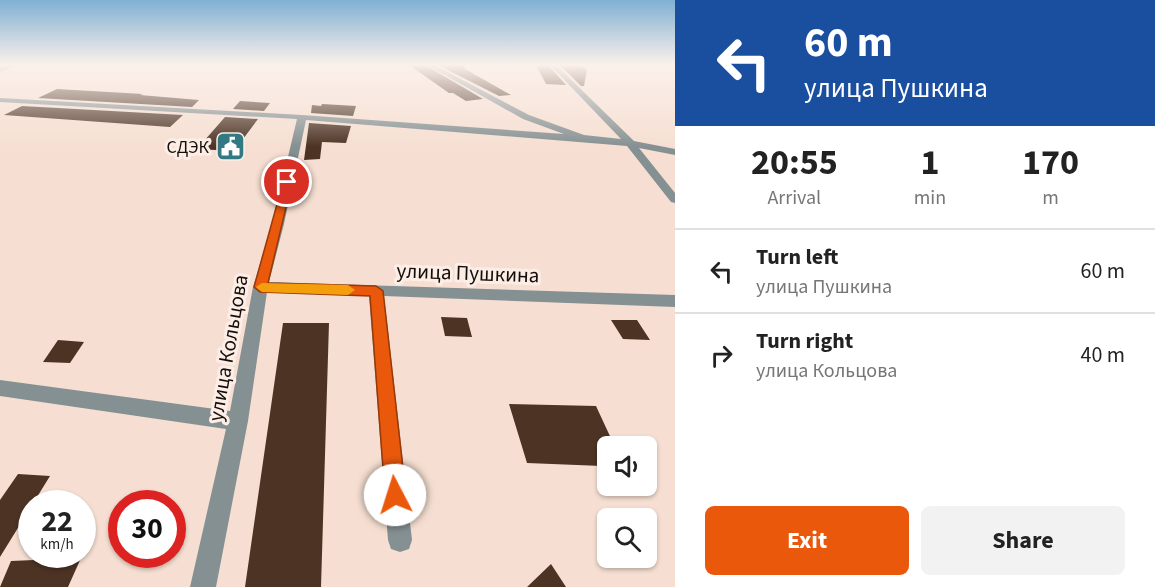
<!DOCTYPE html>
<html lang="en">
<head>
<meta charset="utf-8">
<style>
  body { margin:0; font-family:"Source Sans 3",sans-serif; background:#f2f2f2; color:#222; height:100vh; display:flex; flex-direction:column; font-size:22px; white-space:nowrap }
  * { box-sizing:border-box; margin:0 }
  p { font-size:20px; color:#767676 }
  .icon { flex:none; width:33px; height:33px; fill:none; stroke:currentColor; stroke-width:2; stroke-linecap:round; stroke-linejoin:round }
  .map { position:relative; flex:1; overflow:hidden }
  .panel { display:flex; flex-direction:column; background:#fff; width:480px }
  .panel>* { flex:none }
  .hud { background:#1a4fa0; color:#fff; overflow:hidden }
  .buttons { position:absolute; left:597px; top:436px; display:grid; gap:12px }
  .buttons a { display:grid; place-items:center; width:60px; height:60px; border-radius:9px; background:#fff; box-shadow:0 2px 4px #0004; font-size:30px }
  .speed { position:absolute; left:18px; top:490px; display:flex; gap:12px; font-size:30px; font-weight:700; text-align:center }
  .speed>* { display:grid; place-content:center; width:78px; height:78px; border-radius:50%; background:#fff; box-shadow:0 2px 4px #0004; line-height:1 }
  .speed small { font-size:15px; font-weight:400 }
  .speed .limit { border:9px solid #d22; background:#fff; color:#111 }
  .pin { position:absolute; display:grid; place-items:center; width:51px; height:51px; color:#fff; margin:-26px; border:3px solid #fff; border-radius:50%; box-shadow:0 2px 6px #0007 }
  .me { position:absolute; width:66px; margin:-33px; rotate:355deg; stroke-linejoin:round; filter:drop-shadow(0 0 4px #0008) }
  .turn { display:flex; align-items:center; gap:21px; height:126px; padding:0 30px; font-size:27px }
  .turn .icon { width:78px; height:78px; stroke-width:2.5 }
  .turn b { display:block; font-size:42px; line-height:51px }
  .eta { display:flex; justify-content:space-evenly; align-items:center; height:102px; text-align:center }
  .eta b { font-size:36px; font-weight:700; line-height:42px }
  .primary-button { display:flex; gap:12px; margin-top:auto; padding:12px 30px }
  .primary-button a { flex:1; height:69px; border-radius:9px; background:#ea580c; color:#fff; font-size:24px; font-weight:700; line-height:69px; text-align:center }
  .primary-button a+a { background:#f2f2f2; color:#222 }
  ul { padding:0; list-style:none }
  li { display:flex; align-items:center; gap:18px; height:84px; padding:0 30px; border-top:2px solid #e0e0e0 }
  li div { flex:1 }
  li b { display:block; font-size:22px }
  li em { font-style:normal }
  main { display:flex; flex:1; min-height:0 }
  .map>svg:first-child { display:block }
  .building { fill:#4c3324 }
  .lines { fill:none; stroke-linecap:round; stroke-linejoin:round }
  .minor { fill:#859092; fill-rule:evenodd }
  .route { fill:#ea580c; stroke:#983908; stroke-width:1.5 }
  .slow { fill:#f59e0b }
  .labels { text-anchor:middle; stroke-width:6; stroke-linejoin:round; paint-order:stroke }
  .far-poi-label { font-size:18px; fill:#140d09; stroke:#fceee6; text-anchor:end }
  .street-label { font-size:21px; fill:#140d09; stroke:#fceee6 }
</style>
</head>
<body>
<main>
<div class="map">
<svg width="675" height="587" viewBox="0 0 675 587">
  <rect width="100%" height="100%" fill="#f6dfd2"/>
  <path class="building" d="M 409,65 L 425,65 L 483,99 L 466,101 L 453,93 L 449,93 Z
    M 438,65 L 465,65 L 465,69 L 511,95 L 499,96 Z
    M 536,65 L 548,65 L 566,85 L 546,84 Z
    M 560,65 L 581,66 L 587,70 L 584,86 L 581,86 Z
    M 57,89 L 143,94 L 140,95 L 199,100 L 192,107 L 38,98 Z
    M 240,101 L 270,103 L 264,111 L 233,109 Z
    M 322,104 L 356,106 L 353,116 L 311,113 L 312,105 L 321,106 Z
    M 22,106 L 183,115 L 170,127 L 4,115 Z
    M 225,117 L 258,119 L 234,151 L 197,149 Z
    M 309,123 L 351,126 L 346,143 L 322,142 L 320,159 L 304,160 Z
    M 441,317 L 467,318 L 472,337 L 445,336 Z
    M 611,320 L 637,320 L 650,340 L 623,339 Z
    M 283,323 L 329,323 L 321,587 L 245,587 Z
    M 58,340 L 84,342 L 70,363 L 43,362 Z
    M 509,404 L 596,406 L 615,447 L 608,447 L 608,454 L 597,454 L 602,466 L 527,463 Z
    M 18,474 L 50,476 L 0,557 L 0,500 Z
    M 81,558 L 68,587 L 0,587 L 11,561 Z
    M 551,564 L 566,587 L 527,587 Z"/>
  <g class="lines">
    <path class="minor" d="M 9,65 L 17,65 L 0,72 L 0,68 Z
      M 427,65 L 434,65 L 529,115 L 584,135 L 621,139 L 550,65 L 556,65 L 634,141 L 675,149 L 675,155 L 639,148 L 675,193 L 675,203 L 671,202 L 627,146 L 306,120 L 284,224 L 269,282 L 675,295 L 675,307 L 384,296 L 412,540 L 409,549 L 400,552 L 391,549 L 388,540 L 369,296 L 267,292 L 248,421 L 216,587 L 190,587 L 226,429 L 0,396 L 0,380 L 230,411 L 253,287 L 272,224 L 297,119 L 0,102 L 0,98 L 302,115 L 564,134 L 523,119 Z"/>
  </g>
  <linearGradient id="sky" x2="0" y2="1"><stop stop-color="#80b0d3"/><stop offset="0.44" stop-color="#fbf1eb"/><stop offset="1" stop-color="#fbf1eb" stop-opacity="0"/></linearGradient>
  <rect width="675" height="147" fill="url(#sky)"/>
  <path class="route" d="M 284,179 L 292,182 L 268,283 L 376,286 L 383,291 L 406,495 L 403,502 L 395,505 L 388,502 L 385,495 L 370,296 L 260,292 L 254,287 Z"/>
  <path class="slow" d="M 262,283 L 348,285 L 355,290 L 348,295 L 262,292 L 256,287 Z"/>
  <defs>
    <symbol id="civic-square" viewBox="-11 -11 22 22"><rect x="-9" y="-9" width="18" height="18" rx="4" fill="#327984" stroke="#fceee6"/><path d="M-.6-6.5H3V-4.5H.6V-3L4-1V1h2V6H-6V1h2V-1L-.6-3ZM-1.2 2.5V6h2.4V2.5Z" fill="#fff"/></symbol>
  </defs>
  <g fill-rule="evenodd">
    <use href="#civic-square" x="214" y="130" width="33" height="33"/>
  </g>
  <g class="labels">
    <g class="far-poi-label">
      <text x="209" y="153">СДЭК</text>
    </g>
    <g class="street-label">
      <text transform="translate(468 273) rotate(2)" y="7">улица Пушкина</text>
      <text transform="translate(228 348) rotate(-80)" y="7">улица Кольцова</text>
    </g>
  </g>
</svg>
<div class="buttons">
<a><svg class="icon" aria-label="sound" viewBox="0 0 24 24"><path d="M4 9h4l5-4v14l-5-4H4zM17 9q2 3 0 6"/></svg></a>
<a><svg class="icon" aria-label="search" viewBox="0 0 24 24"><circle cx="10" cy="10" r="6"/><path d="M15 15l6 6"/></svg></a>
</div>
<div class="speed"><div>22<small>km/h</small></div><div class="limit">30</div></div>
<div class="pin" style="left:287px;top:182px;background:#d93025"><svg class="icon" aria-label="arrive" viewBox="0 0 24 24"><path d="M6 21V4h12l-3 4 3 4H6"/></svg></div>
<svg class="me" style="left:395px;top:495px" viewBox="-20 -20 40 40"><circle r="19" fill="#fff"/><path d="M0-13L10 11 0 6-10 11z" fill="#ea580c"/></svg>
</div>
<section class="panel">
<div class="hud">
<div class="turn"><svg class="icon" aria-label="left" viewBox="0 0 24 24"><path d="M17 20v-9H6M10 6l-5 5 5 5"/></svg><div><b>60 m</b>улица Пушкина</div></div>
</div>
<div class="eta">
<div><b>20:55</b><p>Arrival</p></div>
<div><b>1</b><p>min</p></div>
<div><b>170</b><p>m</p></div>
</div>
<ul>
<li><svg class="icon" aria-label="left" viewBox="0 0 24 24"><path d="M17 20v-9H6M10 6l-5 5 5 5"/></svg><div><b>Turn left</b><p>улица Пушкина</p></div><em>60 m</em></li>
<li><svg class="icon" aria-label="right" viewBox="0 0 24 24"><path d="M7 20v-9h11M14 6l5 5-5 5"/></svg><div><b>Turn right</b><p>улица Кольцова</p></div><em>40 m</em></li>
</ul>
<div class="primary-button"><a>Exit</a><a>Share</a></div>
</section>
</main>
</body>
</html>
